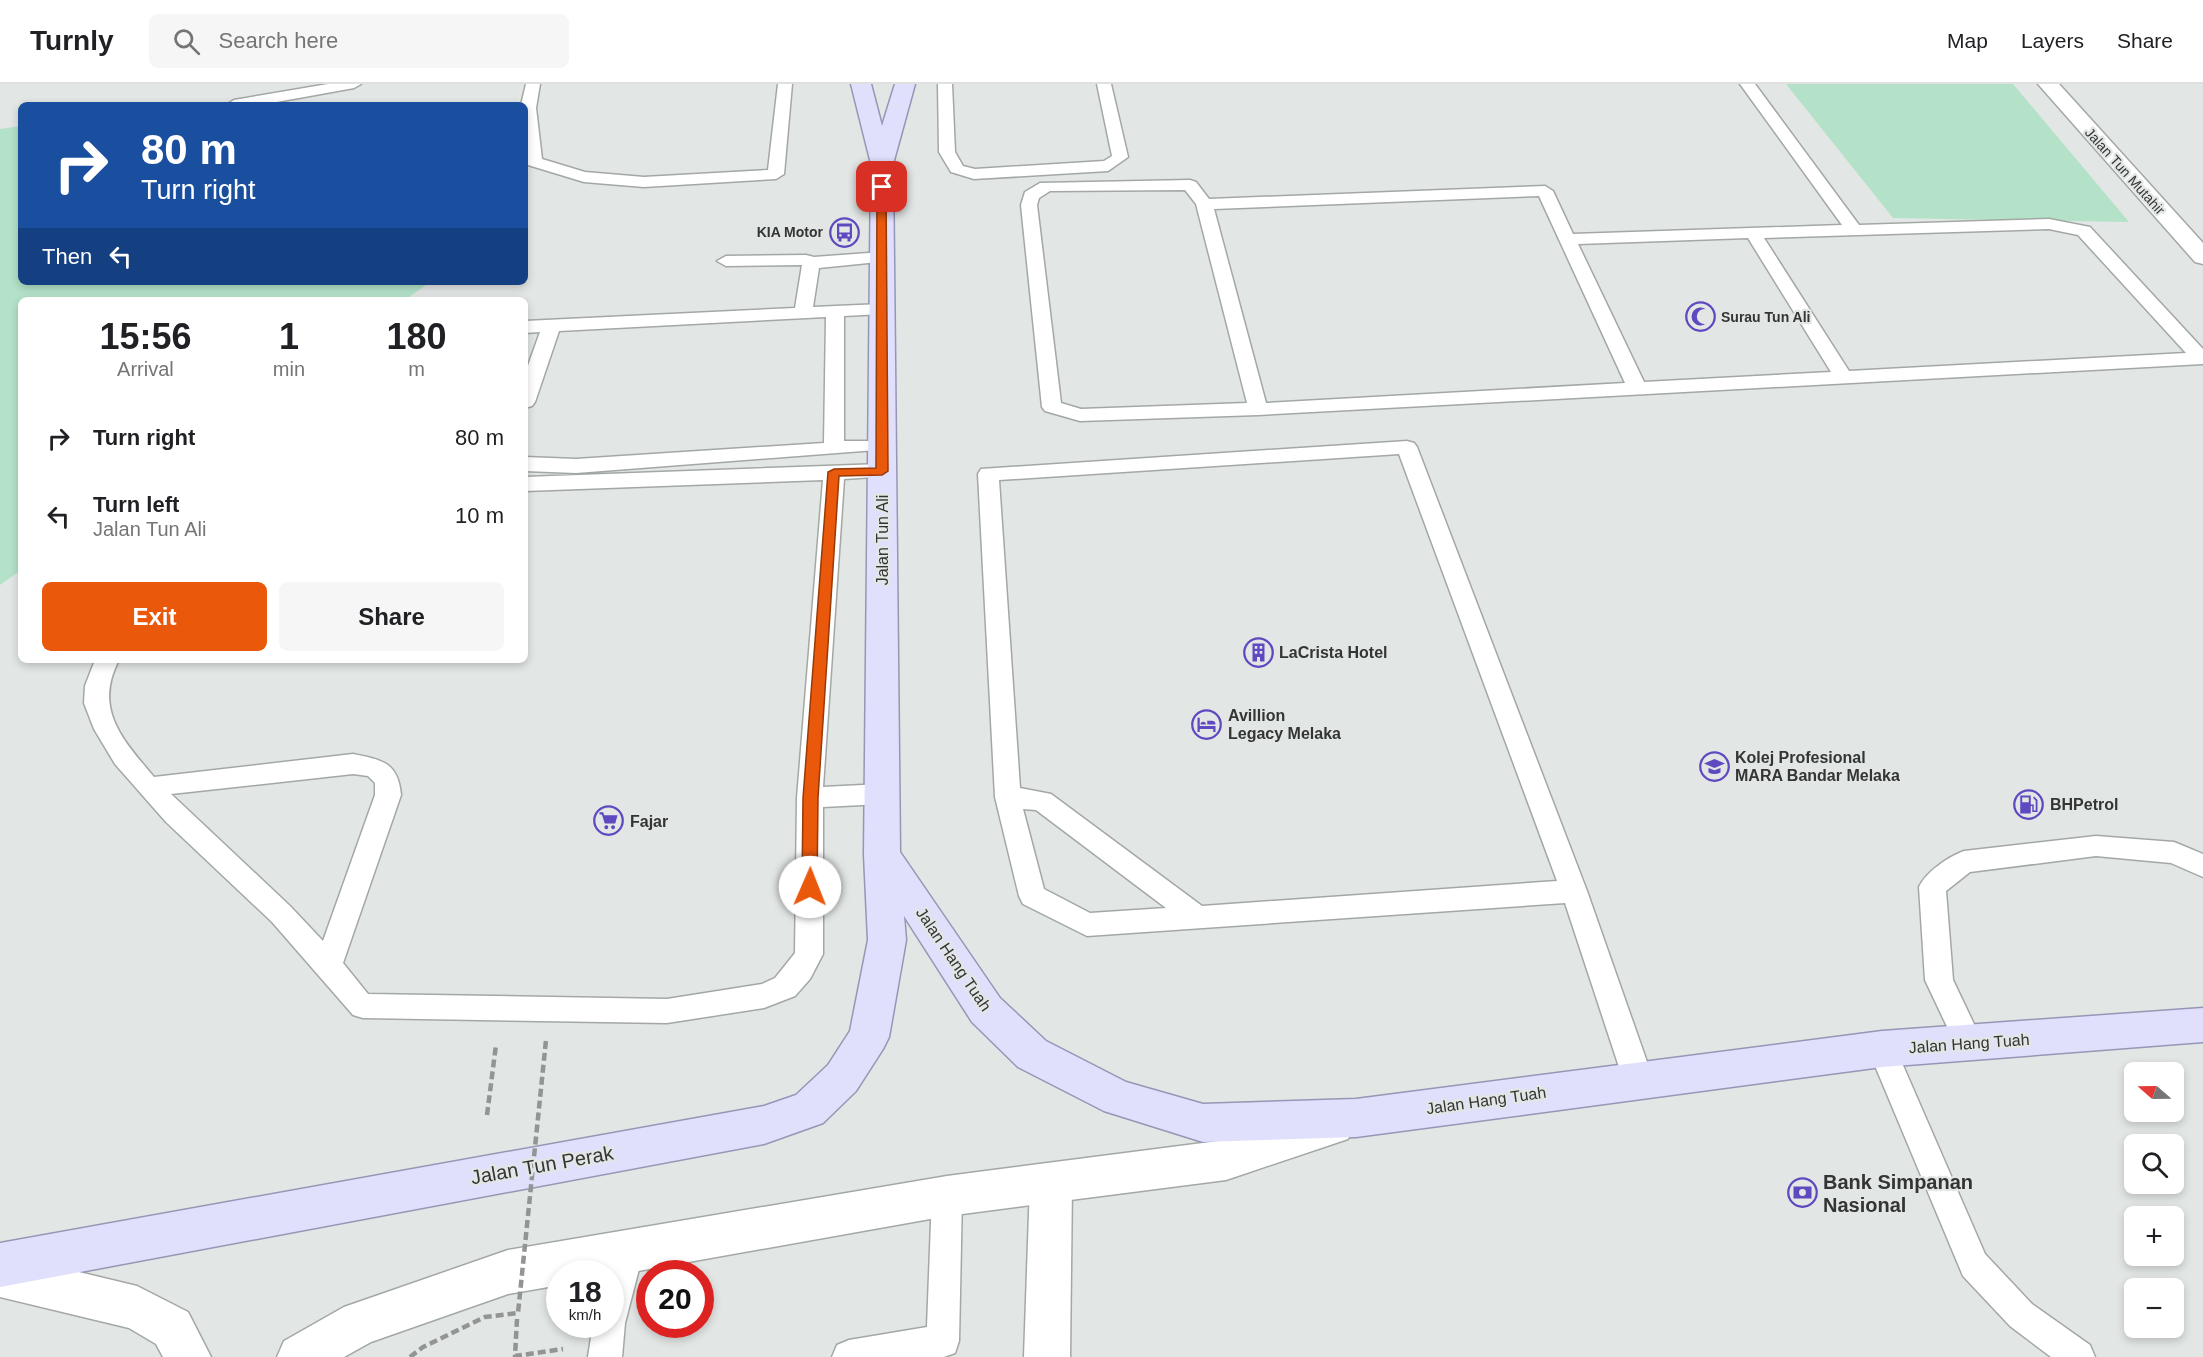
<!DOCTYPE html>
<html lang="en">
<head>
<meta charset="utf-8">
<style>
  body { margin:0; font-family:Helvetica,sans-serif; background:#f6f6f6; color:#202124; height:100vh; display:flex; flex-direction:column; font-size:22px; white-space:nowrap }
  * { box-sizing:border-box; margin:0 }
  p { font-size:20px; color:#757577 }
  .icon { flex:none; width:33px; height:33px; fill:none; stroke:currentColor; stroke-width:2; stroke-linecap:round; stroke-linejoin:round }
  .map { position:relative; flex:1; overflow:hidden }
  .side { position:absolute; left:18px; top:213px; width:510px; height:366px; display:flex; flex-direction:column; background:#fff; border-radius:9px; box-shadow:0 3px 9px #0003 }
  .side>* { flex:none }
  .banner { position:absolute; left:18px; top:18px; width:510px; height:183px; border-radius:9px; box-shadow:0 3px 9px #0003; background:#1a4fa0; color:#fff; overflow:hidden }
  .needle { width:39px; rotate:290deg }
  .tools { position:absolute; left:2124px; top:978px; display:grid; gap:12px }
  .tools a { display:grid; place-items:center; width:60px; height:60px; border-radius:9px; background:#fff; box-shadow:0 3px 9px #0003; font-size:30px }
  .speed { position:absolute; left:546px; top:1176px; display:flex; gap:12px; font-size:30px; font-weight:700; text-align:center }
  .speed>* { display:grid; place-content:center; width:78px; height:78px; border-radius:50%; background:#fff; box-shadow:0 3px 9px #0003; line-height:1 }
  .speed small { font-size:15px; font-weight:400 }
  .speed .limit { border:9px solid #d22; background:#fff; color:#111 }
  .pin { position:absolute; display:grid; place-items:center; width:51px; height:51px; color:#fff; margin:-26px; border-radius:12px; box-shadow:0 3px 9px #0006 }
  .me { position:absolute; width:66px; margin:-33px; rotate:1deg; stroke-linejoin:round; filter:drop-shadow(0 0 4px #0008) }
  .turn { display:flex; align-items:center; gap:21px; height:126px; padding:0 24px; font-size:27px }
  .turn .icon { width:78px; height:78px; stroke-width:2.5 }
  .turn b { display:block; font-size:42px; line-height:51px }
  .then { display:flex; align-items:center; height:57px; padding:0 24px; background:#0003; gap:12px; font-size:22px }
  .eta { display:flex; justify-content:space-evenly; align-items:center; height:102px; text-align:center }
  .eta b { font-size:36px; font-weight:600; line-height:42px }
  .cta { display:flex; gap:12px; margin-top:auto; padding:12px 24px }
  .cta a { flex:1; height:69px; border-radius:9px; background:#ea580c; color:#fff; font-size:24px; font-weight:600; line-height:69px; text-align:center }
  .cta a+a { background:#f6f6f6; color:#202124 }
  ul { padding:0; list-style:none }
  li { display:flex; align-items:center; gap:18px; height:78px; padding:0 24px }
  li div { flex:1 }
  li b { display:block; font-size:22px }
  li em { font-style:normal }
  header { display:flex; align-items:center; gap:36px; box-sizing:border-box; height:84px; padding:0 30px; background:#fff; border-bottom:2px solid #e0e0e0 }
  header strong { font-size:28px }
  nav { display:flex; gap:33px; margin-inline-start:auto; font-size:21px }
  .search { width:420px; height:54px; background:#f6f6f6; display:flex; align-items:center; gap:15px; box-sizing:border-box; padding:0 21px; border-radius:9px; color:#757577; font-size:22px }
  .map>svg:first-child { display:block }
  .green { fill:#b3e2c8 }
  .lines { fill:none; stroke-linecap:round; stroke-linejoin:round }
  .service-casing { stroke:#a3a8a5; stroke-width:3 }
  .minor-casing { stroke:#a3a8a5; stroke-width:3 }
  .tertiary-casing { stroke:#a3a8a5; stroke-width:3 }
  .secondary-casing { stroke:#a3a8a5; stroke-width:3 }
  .primary-casing { stroke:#9696b5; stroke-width:3 }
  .path { stroke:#929593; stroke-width:4.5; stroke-dasharray:8 4; stroke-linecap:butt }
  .service { fill:#fff; fill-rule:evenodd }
  .minor { fill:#fff; fill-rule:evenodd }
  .tertiary { fill:#fff; fill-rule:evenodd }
  .secondary { fill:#fff; fill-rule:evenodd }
  .primary { fill:#e0e0fd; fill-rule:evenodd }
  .path-bridge { stroke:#929593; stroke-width:4.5; stroke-dasharray:8 4; stroke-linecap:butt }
  .route { fill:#ea580c; stroke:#983908; stroke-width:1.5 }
  .labels { text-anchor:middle; stroke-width:4.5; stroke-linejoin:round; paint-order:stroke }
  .far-street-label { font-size:14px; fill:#333534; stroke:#e2e6e4 }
  .far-poi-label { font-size:14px; font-weight:bold; fill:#333534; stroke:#e2e6e4; text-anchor:end }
  .street-label { font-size:16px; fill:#333534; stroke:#e2e6e4 }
  .poi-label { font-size:16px; font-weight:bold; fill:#333534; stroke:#e2e6e4; text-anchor:start }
  .near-street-label { font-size:20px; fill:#333534; stroke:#e2e6e4 }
  .near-poi-label { font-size:20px; font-weight:bold; fill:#333534; stroke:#e2e6e4; text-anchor:start }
</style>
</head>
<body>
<header>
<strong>Turnly</strong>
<div class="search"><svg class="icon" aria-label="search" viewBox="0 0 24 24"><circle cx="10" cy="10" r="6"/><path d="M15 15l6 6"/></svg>Search here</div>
<nav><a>Map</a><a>Layers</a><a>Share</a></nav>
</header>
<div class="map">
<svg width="2203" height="1273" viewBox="0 0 2203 1273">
  <rect width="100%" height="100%" fill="#e2e6e4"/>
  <path class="green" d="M 1786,0 L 2013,0 L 2129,138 L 1893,134 Z
    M 21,42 L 21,198 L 430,198 L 405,216 L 21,216 L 21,486 L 0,501 L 0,45 Z"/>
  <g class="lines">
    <defs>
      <path id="service" d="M 328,0 L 361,0 L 354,4 L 260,21 L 226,21 L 234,16 Z
        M 526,0 L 540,0 L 536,24 L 542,75 L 585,88 L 644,93 L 768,86 L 778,0 L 792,0 L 784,90 L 776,95 L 644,103 L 584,98 L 528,81 L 525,69 L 525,21 L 521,21 Z
        M 938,0 L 952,0 L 955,68 L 963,82 L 975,85 L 1104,77 L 1112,72 L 1097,0 L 1111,0 L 1128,73 L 1108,87 L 974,95 L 951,88 L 939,68 Z
        M 1740,0 L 1755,0 L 1859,141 L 2049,135 L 2090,143 L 2203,265 L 2203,280 L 1258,331 L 1080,337 L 1045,327 L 1042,323 L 1021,121 L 1025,108 L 1040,99 L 1190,96 L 1196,98 L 1209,115 L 1545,102 L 1553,107 L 1573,150 L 1842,141 ZM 1185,106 L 1196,120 L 1247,319 L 1081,325 L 1061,319 L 1037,121 L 1039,114 L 1050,107 ZM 1539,112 L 1625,299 L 1266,319 L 1214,125 ZM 2049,145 L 2078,151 L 2186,269 L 1849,287 L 1764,154 ZM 1748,154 L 1831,288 L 1644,298 L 1578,160 Z
        M 882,168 L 891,173 L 888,177 L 819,184 L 813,223 L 882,220 L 891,225 L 882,230 L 844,232 L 844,357 L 889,357 L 892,361 L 889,365 L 576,389 L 525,387 L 525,373 L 576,375 L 824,359 L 826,233 L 559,247 L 535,318 L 532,322 L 525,324 L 525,290 L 540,248 L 525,249 L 525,237 L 795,224 L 802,181 L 726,182 L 717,177 L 726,172 L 806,171 L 814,173 Z
        M 1407,357 L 1414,359 L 1417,363 L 1587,807 L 1653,995 L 1648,1004 L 1638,1008 L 1628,1004 L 1623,995 L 1565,819 L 1087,852 L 1023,820 L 1019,812 L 995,713 L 978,390 L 981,385 ZM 1399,370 L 1557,797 L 1202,822 L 1051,710 L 1020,704 L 999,396 ZM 1023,725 L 1036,726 L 1166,824 L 1090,829 L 1044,805 Z
        M 882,380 L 889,382 L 892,387 L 889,392 L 844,395 L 823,703 L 882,700 L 891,703 L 895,710 L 891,717 L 882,720 L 823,723 L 823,870 L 810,895 L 795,912 L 764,924 L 667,939 L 363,934 L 353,931 L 272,838 L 166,738 L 115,680 L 94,645 L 84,619 L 85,602 L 95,576 L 119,576 C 93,625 123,656 154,693 L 353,670 C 382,676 398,678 401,711 L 343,879 L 368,910 L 667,915 L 762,900 L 775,894 L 795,869 L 797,714 L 823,396 L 525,407 L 525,393 ZM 353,690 L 368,692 L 375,699 L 375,711 L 323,857 L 290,822 L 171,710 Z
        M 2096,752 L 2174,758 L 2203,770 L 2203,793 L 2171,779 L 2096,772 L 1970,788 L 1946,807 L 1953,896 L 1983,959 L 1979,968 L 1969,972 L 1959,968 L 1925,896 L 1919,803 C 1926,788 1948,773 1964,767 Z
        M 1882,952 L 1892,956 L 1985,1170 L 2032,1220 L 2090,1261 L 2095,1273 L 2051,1273 L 2010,1242 L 1963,1192 L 1868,965 L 1872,956 Z
        M 947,1097 L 958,1101 L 962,1112 L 959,1257 L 955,1269 L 944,1273 L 832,1273 L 837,1261 L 849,1256 L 927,1243 L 932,1112 L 936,1101 Z
        M 628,1150 L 639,1155 L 644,1166 L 625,1239 L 622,1273 L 588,1273 L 593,1240 L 610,1240 L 610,1190 L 606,1190 L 617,1155 Z"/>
      <path id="minor" d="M 1051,1080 L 1066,1086 L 1072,1100 L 1070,1273 L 1024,1273 L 1030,1100 L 1036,1086 Z"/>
      <path id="tertiary" d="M 1334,1022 L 1348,1027 L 1354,1041 L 1348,1055 L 1226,1096 L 947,1132 L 610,1192 L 610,1190 L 560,1190 L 560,1201 L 508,1210 L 371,1258 L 344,1273 L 277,1273 L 284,1257 L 344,1223 L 508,1166 L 947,1092 L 1226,1056 Z
        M 0,1169 L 137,1202 L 188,1228 L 211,1273 L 163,1273 L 156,1260 L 129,1244 L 0,1213 Z"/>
      <path id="secondary" d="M 2038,0 L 2059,0 L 2203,159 L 2203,180 L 2195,178 Z"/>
      <path id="primary" d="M 851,0 L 871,0 L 882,42 L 895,0 L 915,0 L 893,80 L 900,768 L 1000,914 L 1046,957 L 1126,998 L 1203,1020 L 1356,1015 L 1882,947 L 2203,924 L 2203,958 L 1882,983 L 1356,1053 L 1203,1058 L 1104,1027 L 1018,983 L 972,938 L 904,832 L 906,856 L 889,953 L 883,965 L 856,1007 L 823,1039 L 764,1060 L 0,1203 L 0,1159 L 764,1022 L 796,1011 L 828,981 L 850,947 L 868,856 L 864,771 L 871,80 Z"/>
    </defs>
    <use href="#service" class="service-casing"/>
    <use href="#minor" class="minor-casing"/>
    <use href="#tertiary" class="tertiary-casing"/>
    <use href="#secondary" class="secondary-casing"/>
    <use href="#primary" class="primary-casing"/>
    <path class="path" d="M 487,1031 L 496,961
      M 517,1235 L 515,1272 L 563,1265"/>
    <use href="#service" class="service"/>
    <use href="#minor" class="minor"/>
    <use href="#tertiary" class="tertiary"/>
    <use href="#secondary" class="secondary"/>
    <use href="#primary" class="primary"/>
    <path class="path-bridge" d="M 410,1273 L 423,1263 L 485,1233 L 518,1229 L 546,956"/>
  </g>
  <path class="route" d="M 882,101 L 886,103 L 888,387 L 882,391 L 839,392 L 818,714 L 817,803 L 810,809 L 802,803 L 803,714 L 828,388 L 834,385 L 876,384 L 877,103 Z"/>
  <defs>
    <symbol id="bus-ring" viewBox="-11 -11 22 22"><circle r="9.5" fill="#e2e6e4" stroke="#5e49c1" stroke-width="1.5"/><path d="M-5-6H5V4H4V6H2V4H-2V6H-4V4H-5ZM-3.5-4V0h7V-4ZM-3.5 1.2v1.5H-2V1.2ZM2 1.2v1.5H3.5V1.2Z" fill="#5e49c1"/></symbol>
    <symbol id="mosque-ring" viewBox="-11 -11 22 22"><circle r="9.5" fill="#e2e6e4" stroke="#5e49c1" stroke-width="1.5"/><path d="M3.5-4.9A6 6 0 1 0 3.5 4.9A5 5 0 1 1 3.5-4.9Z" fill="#5e49c1"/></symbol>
    <symbol id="building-ring" viewBox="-11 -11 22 22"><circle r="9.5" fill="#e2e6e4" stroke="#5e49c1" stroke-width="1.5"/><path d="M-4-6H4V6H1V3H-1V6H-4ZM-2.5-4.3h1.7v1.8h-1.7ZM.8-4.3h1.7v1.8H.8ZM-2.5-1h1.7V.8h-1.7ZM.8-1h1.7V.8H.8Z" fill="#5e49c1"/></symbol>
    <symbol id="hotel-ring" viewBox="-11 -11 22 22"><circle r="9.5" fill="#e2e6e4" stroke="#5e49c1" stroke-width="1.5"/><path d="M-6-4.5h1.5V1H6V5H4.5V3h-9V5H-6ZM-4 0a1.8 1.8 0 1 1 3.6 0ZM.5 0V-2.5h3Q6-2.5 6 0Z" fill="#5e49c1"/></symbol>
    <symbol id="university-ring" viewBox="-11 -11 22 22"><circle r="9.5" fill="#e2e6e4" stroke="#5e49c1" stroke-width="1.5"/><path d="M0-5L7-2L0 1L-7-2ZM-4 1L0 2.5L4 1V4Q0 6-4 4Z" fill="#5e49c1"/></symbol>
    <symbol id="fuel-ring" viewBox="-11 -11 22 22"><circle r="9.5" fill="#e2e6e4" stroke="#5e49c1" stroke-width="1.5"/><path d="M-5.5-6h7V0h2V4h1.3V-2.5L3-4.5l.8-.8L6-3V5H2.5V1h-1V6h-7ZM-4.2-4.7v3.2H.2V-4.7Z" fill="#5e49c1"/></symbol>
    <symbol id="supermarket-ring" viewBox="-11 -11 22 22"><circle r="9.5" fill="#e2e6e4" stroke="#5e49c1" stroke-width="1.5"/><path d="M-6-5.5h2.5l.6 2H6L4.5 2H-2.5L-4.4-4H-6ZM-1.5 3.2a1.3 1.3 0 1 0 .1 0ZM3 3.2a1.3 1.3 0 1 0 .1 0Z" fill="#5e49c1"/></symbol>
    <symbol id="bank-ring" viewBox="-11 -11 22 22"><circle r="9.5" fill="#e2e6e4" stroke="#5e49c1" stroke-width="1.5"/><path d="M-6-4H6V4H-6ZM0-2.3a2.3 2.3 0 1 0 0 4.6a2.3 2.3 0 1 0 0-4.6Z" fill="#5e49c1"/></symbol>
  </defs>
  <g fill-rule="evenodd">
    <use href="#bus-ring" x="828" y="132" width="33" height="33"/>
    <use href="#mosque-ring" x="1684" y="216" width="33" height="33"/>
    <use href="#building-ring" x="1242" y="552" width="33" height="33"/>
    <use href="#hotel-ring" x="1190" y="624" width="33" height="33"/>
    <use href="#university-ring" x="1698" y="666" width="33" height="33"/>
    <use href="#fuel-ring" x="2012" y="704" width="33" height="33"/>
    <use href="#supermarket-ring" x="592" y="720" width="33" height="33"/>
    <use href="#bank-ring" x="1786" y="1092" width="33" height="33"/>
  </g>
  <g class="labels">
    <g class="far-street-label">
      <text transform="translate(2125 87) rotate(48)" y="5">Jalan Tun Mutahir</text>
    </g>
    <g class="far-poi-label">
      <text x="823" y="153">KIA Motor</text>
      <text x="1721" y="238" text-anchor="start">Surau Tun Ali</text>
    </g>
    <g class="street-label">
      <text transform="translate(882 456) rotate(-90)" y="6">Jalan Tun Ali</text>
      <text transform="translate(954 875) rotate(56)" y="6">Jalan Hang Tuah</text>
      <text transform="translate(1969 959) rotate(-4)" y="6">Jalan Hang Tuah</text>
      <text transform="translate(1486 1016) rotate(-8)" y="6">Jalan Hang Tuah</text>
    </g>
    <g class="poi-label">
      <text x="1279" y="574">LaCrista Hotel</text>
      <text x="1228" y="637">Avillion<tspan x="1228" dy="18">Legacy Melaka</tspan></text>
      <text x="1735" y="679">Kolej Profesional<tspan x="1735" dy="18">MARA Bandar Melaka</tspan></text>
      <text x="2050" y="726">BHPetrol</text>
      <text x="630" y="743">Fajar</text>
    </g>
    <g class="near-street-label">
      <text transform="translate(542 1081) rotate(-10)" y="7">Jalan Tun Perak</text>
    </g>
    <g class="near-poi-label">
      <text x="1823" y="1105">Bank Simpanan<tspan x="1823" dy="23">Nasional</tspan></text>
    </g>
  </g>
</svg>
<div class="tools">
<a><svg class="needle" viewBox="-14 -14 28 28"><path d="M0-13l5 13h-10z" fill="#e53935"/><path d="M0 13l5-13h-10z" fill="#757577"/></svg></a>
<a><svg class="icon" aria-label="search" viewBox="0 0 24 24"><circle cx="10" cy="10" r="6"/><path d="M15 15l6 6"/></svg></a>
<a>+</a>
<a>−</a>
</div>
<div class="speed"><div>18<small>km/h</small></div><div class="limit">20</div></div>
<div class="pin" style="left:882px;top:103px;background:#d93025"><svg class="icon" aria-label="arrive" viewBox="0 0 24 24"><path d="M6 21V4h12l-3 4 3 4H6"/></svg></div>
<svg class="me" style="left:810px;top:803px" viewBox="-20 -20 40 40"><circle r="19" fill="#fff"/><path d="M0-13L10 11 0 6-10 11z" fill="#ea580c"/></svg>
<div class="banner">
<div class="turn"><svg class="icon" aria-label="right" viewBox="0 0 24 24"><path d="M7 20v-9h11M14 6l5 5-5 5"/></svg><div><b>80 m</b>Turn right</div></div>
<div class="then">Then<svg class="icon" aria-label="left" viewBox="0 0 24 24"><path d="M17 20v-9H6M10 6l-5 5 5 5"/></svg></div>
</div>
<section class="side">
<div class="eta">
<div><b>15:56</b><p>Arrival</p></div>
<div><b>1</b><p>min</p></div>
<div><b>180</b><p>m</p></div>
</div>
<ul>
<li><svg class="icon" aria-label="right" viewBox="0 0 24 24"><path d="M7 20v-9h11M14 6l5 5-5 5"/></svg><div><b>Turn right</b></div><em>80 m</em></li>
<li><svg class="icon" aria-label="left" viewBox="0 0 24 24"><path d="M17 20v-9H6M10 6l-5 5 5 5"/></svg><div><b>Turn left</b><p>Jalan Tun Ali</p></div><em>10 m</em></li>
</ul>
<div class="cta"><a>Exit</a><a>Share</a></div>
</section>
</div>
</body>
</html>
